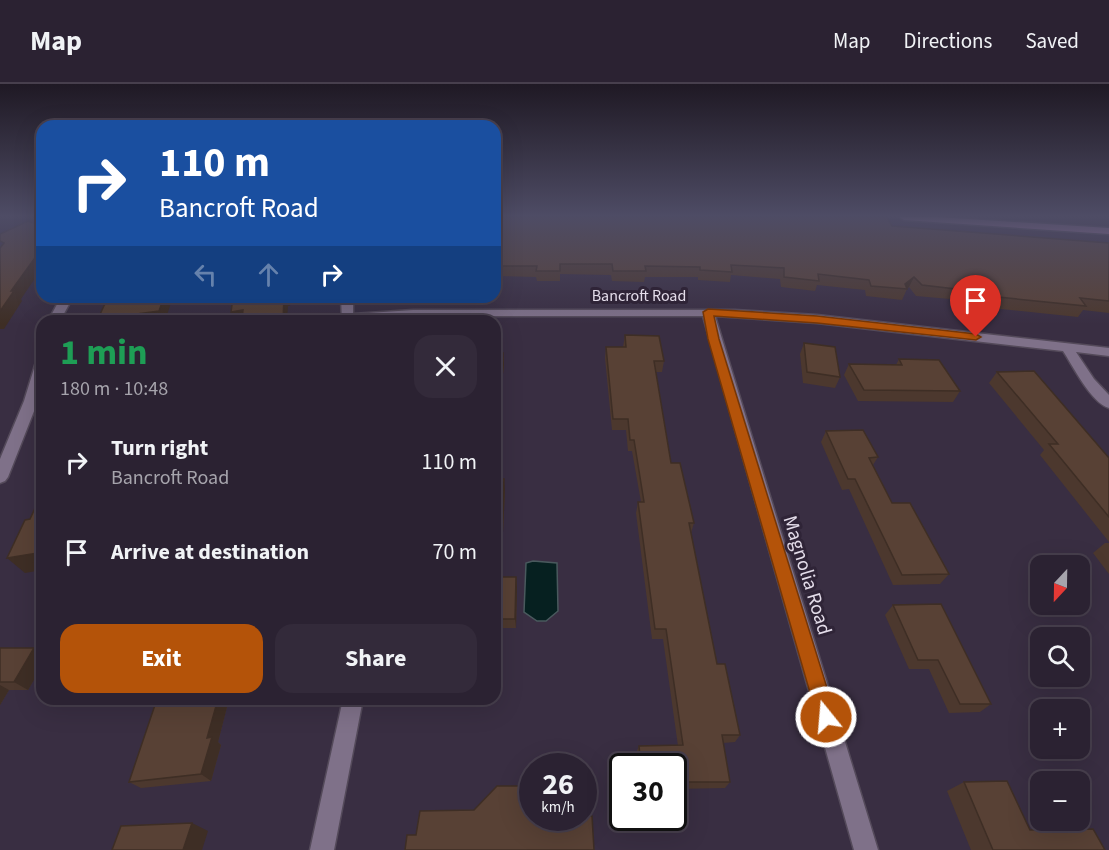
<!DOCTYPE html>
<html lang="en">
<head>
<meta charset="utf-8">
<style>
  body { margin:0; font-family:"Source Sans 3",sans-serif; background:#332a3a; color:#f1f3f6; height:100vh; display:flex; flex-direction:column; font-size:22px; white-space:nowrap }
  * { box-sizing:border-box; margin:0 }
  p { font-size:20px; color:#a6a4ac }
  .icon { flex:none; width:33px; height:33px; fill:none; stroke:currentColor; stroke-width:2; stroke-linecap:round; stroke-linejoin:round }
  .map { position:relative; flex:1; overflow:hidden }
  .sheet { position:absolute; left:36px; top:231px; width:465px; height:390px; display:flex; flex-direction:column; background:#2b2232; border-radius:18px; box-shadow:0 6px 24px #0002,0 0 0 2px #473f4d }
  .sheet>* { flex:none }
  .guide { position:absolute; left:36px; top:36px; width:465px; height:183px; border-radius:18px; box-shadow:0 6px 24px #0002,0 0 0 2px #473f4d; background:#1a4fa0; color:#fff; overflow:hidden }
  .needle { width:39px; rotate:202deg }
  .buttons { position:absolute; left:1030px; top:471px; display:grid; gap:12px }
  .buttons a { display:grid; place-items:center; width:60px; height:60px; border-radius:12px; background:#2b2232; box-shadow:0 6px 24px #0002,0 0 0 2px #473f4d; font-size:30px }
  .speed { position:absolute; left:519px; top:669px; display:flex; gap:12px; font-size:30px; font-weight:700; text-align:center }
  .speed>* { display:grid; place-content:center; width:78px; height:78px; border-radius:50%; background:#2b2232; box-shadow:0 6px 24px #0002,0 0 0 2px #473f4d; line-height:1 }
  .speed small { font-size:15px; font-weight:400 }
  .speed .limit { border:3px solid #111; border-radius:9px; background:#fff; color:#111 }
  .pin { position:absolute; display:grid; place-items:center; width:51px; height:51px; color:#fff; margin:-62px -26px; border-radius:50% 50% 50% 0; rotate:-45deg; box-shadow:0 0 6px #0007 }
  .pin .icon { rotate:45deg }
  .me { position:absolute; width:66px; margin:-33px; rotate:343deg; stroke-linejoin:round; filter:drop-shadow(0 0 4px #0008) }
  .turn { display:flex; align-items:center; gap:21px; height:126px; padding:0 24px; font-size:27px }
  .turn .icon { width:78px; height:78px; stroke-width:2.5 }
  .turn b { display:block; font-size:42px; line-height:51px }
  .lanes { display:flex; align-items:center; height:57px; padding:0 24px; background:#0003; justify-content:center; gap:30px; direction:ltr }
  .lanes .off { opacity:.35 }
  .round { display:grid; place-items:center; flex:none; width:63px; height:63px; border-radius:18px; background:#332a3a }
  .head { display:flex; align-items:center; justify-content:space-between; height:102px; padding:0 24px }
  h1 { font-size:36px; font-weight:700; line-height:45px; color:#1e9e55 }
  .action { display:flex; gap:12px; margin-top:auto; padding:12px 24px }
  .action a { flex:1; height:69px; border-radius:18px; background:#b45309; color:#fff; font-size:24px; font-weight:700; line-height:69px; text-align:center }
  .action a+a { background:#332a3a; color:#f1f3f6 }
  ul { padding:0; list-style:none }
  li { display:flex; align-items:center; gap:18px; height:90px; padding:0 24px }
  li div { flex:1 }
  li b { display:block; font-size:22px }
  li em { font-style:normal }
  header { display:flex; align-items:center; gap:36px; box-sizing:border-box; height:84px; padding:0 30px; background:#2b2232; border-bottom:2px solid #473f4d }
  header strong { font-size:28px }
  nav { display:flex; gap:33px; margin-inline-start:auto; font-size:21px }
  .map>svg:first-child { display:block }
  .water { fill:#062020; stroke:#49595d; stroke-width:1.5 }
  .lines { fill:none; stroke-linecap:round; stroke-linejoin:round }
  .minor-casing { stroke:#544a5a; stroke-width:3 }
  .major-casing { stroke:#544a5a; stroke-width:3 }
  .minor { fill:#7f7189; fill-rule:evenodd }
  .major { fill:#b483b4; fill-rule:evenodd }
  .wall { fill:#4c382e }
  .shaded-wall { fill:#3e2e25 }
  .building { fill:#584135; stroke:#3e2e25; stroke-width:1.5 }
  .route { fill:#b45309; stroke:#753606; stroke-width:1.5 }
  .labels { text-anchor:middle; stroke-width:6; stroke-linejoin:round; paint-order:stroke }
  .far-street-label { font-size:16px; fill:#e4ddea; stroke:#2f2437 }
  .street-label { font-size:20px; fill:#e4ddea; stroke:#2f2437 }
</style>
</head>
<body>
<header>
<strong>Map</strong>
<nav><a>Map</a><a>Directions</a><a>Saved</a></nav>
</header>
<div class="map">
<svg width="1109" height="766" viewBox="0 0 1109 766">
  <rect width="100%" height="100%" fill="#392e42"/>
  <path class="water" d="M 533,477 L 557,479 L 558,527 L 546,537 L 537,537 L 524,528 L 526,479 Z"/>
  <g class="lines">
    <defs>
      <path id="minor" d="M 61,213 L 73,213 L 60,237 L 48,237 Z
        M 341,213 L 353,213 L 353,230 L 413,226 L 735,226 L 817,231 L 1109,264 L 1109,272 L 1076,268 L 1094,295 L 1109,311 L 1109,324 C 1091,319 1073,282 1063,267 L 817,239 L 715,232 L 878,766 L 854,766 L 703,232 L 413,232 L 342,237 Z
        M 42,274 L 42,301 L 38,317 L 8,393 L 5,397 L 0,399 L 0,375 L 24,317 L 36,278 Z
        M 343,615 L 363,615 L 334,766 L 310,766 Z"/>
      <path id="major" d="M 899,133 L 938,133 L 1109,144 L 1109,150 L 904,136 Z"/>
    </defs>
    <use href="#minor" class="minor-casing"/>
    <use href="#major" class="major-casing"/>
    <use href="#minor" class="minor"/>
    <use href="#major" class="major"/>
  </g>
  <path class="wall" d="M 495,133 L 887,133 L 892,142 L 1109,159 L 1109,229 L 1083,226 L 1078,233 L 952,220 L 950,215 L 916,212 L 909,203 L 907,205 L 902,216 L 866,212 L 865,206 L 817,201 L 815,207 L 781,203 L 780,195 L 731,191 L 730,198 L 698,196 L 698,193 L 645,193 L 644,198 L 612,197 L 611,191 L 560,190 L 560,197 L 537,197 L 536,193 L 495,192 Z
    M 625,251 L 664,277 L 662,288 L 656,288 L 671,379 L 694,439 L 691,449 L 717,580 L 740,651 L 735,658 L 723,659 L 730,698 L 725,704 L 674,705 L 674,682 L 638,682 L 636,669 L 639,662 L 678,662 L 663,555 L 652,555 L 636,429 L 638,418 L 641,418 L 632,367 L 628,367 L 626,346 L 612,346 L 605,274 L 606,263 L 623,263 Z
    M 804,259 L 840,293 L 835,304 L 803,299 L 800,270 Z
    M 495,269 L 503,269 L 504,280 L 498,338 L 495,338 Z
    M 899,275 L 960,307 L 953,318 L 858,317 L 844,291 L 849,280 L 896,281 Z
    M 997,288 L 1109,374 L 1109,458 L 1040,371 L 1044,366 L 989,299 Z
    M 826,347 L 878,373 L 873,381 L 892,419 L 949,490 L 940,500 L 893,501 L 849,405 L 842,406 L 821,358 Z
    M 495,395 L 505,406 L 503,448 L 495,448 Z
    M 1105,459 L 1109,459 L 1109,490 L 1093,469 Z
    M 495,493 L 516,493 L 517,503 L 516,544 L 495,544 Z
    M 893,521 L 991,620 L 980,628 L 949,629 L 929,585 L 909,585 L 885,531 Z
    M 0,564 L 34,564 L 42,569 L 42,582 L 28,606 L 9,606 L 0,621 Z
    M 157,615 L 229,615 L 218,658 L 221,661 L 211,697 L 141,704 L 129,698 Z
    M 964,698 L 1030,746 L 1105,766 L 971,766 L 947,707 Z"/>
  <path class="shaded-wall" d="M 42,164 L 42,184 L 21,215 L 22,217 L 4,245 L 0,245 L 0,227 L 11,207 Z
    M 914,193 L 909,203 L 907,205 L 905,200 Z
    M 164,213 L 173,213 L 165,237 L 134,237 L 137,230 Z
    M 284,213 L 291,213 L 290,222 L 288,222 L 287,237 L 283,237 Z
    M 243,226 L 244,237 L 235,237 L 231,228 Z
    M 503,269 L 504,280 L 498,338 L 497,327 Z
    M 504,395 L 505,406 L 503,448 L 501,438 Z
    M 38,469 L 42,473 L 42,486 L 25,489 L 7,474 Z
    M 516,493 L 517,503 L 516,544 L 515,535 Z
    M 34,564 L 42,569 L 42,582 L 28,606 L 14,598 Z
    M 0,601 L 9,606 L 0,621 Z
    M 218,615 L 229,615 L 218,658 L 221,661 L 211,697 L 201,690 L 207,654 Z
    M 192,739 L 208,747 L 202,766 L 183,766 Z"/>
  <path class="building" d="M 495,133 L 887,133 L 892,142 L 1109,159 L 1109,217 L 1080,214 L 1086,222 L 958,209 L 956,205 L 922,201 L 914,193 L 905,200 L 907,205 L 871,202 L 869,196 L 818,190 L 819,197 L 784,193 L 784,184 L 731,181 L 732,188 L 700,186 L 700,183 L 645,182 L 646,187 L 613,187 L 612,180 L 560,180 L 560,187 L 536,187 L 537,182 L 495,182 Z
    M 28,137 L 42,142 L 42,164 L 11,207 L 14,207 L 0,227 L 0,164 L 4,159 L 0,157 L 0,150 Z
    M 108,213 L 164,213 L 159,227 L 137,230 L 134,237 L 97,237 Z
    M 233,213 L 284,213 L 283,237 L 242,237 L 243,226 L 231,228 Z
    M 625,251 L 659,252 L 664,277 L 654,277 L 671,379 L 680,379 L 694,439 L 689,439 L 717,580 L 725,580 L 740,651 L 722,651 L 730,698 L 674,698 L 674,682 L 641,682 L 639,662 L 683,661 L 666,545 L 655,545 L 638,418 L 644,418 L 634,356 L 630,356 L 628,335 L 613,335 L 606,263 L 626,263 Z
    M 804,259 L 835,263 L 840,293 L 807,288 Z
    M 495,269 L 503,269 L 497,327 L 495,327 Z
    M 899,275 L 939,276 L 960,307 L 864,306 L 849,280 L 902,281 Z
    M 1034,287 L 1109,374 L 1109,433 L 1049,360 L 1058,360 L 997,288 Z
    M 863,346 L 878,373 L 869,374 L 892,419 L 910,419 L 949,490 L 902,491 L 855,395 L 848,395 L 826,347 Z
    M 495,395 L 504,395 L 501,438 L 495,438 Z
    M 42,409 L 42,476 L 34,478 L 38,469 L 7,474 L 25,436 L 30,435 Z
    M 495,493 L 516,493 L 515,535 L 495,535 Z
    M 941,520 L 991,620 L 960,620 L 938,576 L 918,576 L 893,521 Z
    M 0,564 L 34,564 L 14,598 L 0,598 Z
    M 157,615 L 218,615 L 207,654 L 212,653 L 201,690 L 129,698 Z
    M 1007,697 L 1030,746 L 1093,745 L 1105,766 L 993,766 L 964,698 Z
    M 497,702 L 532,702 L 532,734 L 584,734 L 584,732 L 592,732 L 594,766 L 405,766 L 407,751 L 416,751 L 420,727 L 474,726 Z
    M 192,739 L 183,766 L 112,766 L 121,742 Z"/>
  <linearGradient id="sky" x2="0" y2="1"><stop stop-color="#1f1924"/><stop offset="0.55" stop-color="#4e4c65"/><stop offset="1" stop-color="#4e4c65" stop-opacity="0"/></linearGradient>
  <rect width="1109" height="240" fill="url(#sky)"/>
  <path class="route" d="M 708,225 L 817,232 L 976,250 L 981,253 L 976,256 L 817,239 L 714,232 L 719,255 L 836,633 L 833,639 L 826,642 L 820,639 L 817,633 L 708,255 L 703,228 Z"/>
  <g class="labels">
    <g class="far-street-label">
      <text x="639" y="217">Bancroft Road</text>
    </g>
    <g class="street-label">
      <text transform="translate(808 491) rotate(73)" y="7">Magnolia Road</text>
    </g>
  </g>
</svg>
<div class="buttons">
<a><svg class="needle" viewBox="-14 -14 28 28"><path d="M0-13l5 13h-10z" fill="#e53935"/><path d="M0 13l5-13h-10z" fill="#a6a4ac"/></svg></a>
<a><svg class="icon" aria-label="search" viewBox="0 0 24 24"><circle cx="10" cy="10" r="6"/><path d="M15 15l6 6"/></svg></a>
<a>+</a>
<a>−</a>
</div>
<div class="speed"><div>26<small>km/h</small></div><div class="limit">30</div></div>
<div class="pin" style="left:976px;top:253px;background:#d93025"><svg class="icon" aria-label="arrive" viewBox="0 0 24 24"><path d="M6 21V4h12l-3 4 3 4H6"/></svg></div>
<svg class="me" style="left:826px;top:633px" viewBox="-20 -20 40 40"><circle r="17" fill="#b45309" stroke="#fff" stroke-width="3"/><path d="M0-11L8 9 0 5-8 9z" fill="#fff"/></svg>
<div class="guide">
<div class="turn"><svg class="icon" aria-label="right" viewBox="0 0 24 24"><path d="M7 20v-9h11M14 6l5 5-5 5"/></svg><div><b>110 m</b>Bancroft Road</div></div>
<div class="lanes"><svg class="icon off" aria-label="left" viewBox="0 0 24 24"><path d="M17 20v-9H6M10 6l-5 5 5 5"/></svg><svg class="icon off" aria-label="ahead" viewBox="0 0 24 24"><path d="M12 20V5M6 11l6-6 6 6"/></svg><svg class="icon" aria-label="right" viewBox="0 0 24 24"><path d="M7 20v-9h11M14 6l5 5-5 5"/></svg></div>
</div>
<section class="sheet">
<div class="head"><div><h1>1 min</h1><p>180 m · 10:48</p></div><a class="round"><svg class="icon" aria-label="close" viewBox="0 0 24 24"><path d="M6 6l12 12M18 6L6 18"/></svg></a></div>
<ul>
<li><svg class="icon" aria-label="right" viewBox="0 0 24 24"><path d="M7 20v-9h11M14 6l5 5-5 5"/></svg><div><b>Turn right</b><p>Bancroft Road</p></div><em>110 m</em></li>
<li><svg class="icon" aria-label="arrive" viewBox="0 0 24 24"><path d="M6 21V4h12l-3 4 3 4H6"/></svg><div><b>Arrive at destination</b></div><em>70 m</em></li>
</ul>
<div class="action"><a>Exit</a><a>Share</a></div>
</section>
</div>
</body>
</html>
